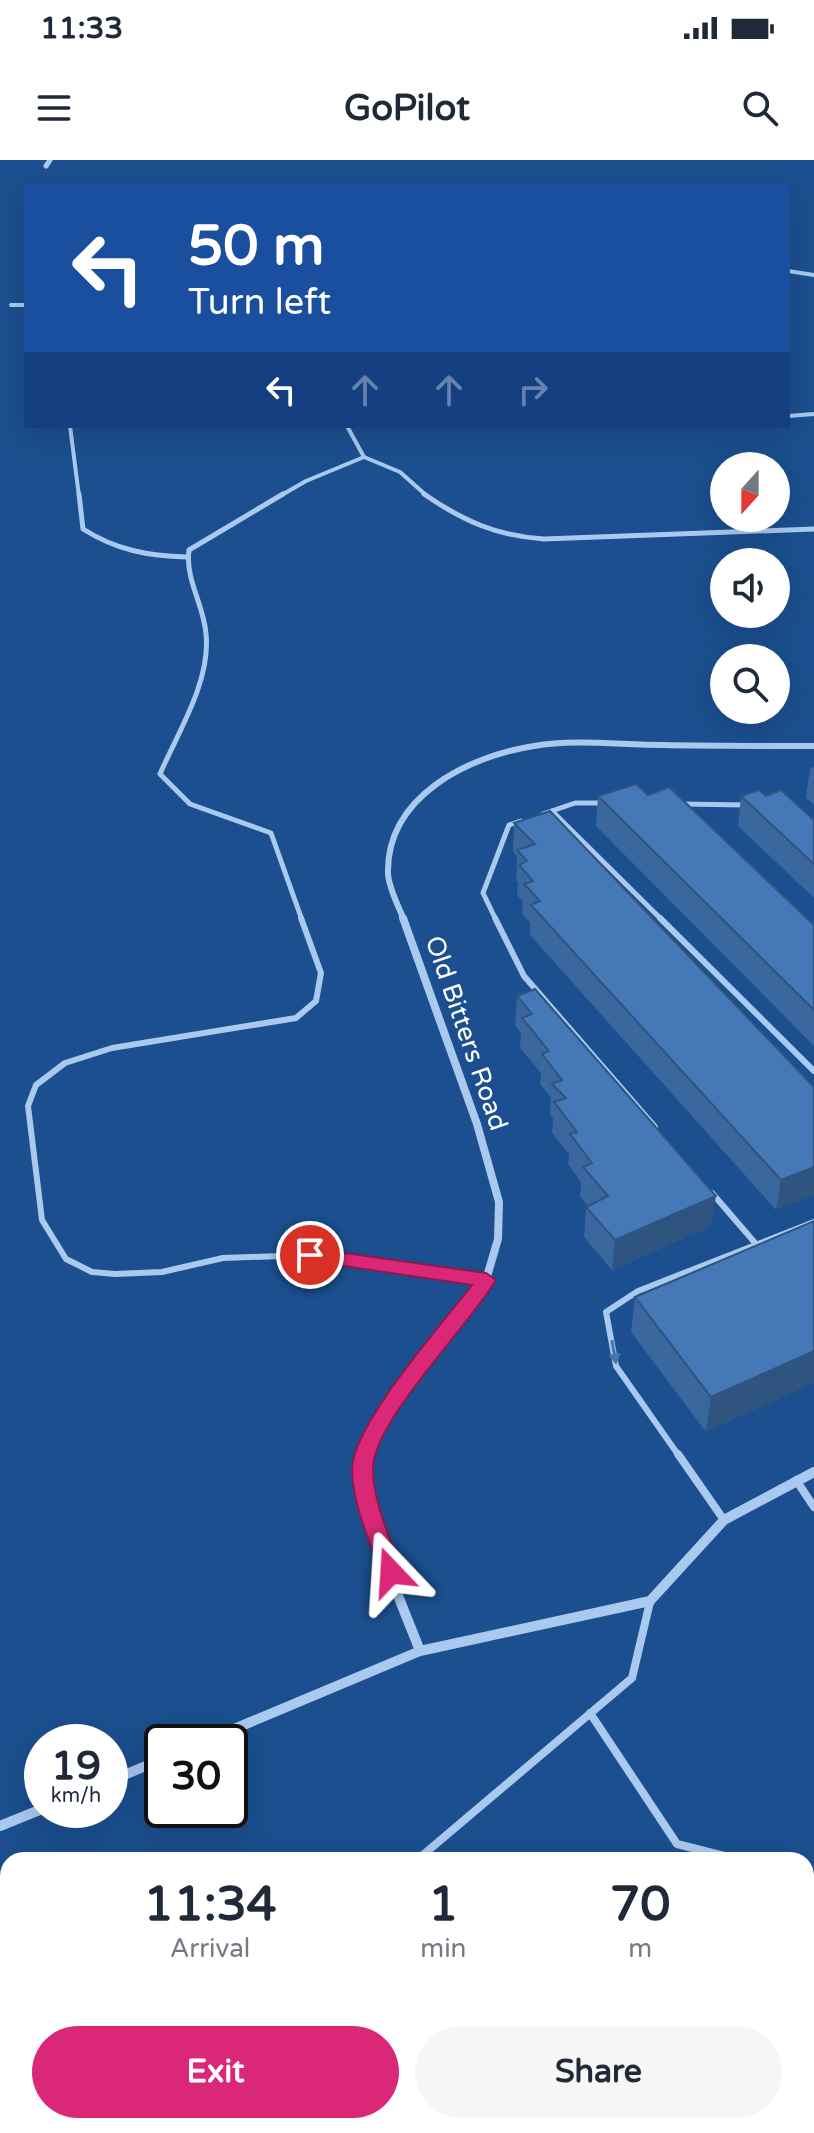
<!DOCTYPE html>
<html lang="en">
<head>
<meta charset="utf-8">
<style>
  body { margin:0; font-family:"Varela Round",sans-serif; background:#f6f6f7; color:#1f2937; height:100vh; display:flex; flex-direction:column; font-size:30px; white-space:nowrap }
  * { box-sizing:border-box; margin:0 }
  p { font-size:26px; color:#747a83 }
  .icon { flex:none; width:44px; height:44px; fill:none; stroke:currentColor; stroke-width:2; stroke-linecap:round; stroke-linejoin:round }
  .map { position:relative; flex:1; overflow:hidden }
  .drawer { position:absolute; left:0px; top:1692px; width:814px; height:282px; display:flex; flex-direction:column; background:#fff; border-radius:24px 24px 0 0; box-shadow:0 8px 32px #0002 }
  .drawer>* { flex:none }
  .banner { position:absolute; left:24px; top:24px; width:766px; height:244px; border-radius:0px; box-shadow:0 8px 32px #0002; background:#1a4fa0; color:#fff; overflow:hidden }
  .needle { width:52px; rotate:201deg }
  .controls { position:absolute; left:710px; top:292px; display:grid; gap:16px }
  .controls a { display:grid; place-items:center; width:80px; height:80px; border-radius:50%; background:#fff; box-shadow:0 8px 32px #0002; font-size:40px }
  .speed { position:absolute; left:24px; top:1564px; display:flex; gap:16px; font-size:40px; font-weight:700; text-align:center }
  .speed>* { display:grid; place-content:center; width:104px; height:104px; border-radius:50%; background:#fff; box-shadow:0 8px 32px #0002; line-height:1 }
  .speed small { font-size:20px; font-weight:400 }
  .speed .limit { border:4px solid #111; border-radius:12px; background:#fff; color:#111 }
  .pin { position:absolute; display:grid; place-items:center; width:68px; height:68px; color:#fff; margin:-34px; border:4px solid #fff; border-radius:50%; box-shadow:0 2px 8px #0007 }
  .me { position:absolute; width:88px; margin:-44px; rotate:340deg; stroke-linejoin:round; filter:drop-shadow(0 0 6px #0008) }
  .turn { display:flex; align-items:center; gap:28px; height:168px; padding:0 32px; font-size:36px }
  .turn .icon { width:104px; height:104px; stroke-width:2.5 }
  .turn b { display:block; font-size:56px; line-height:68px }
  .lanes { display:flex; align-items:center; height:76px; padding:0 32px; background:#0003; justify-content:center; gap:40px; direction:ltr }
  .lanes .off { opacity:.35 }
  .eta { display:flex; justify-content:space-evenly; align-items:center; height:136px; text-align:center }
  .eta b { font-size:48px; font-weight:700; line-height:56px }
  .cta { display:flex; gap:16px; margin-top:auto; padding:16px 32px }
  .cta a { flex:1; height:92px; border-radius:48px; background:#db2777; color:#fff; font-size:32px; font-weight:700; line-height:92px; text-align:center }
  .cta a+a { background:#f6f6f7; color:#1f2937 }
  .status { display:flex; justify-content:space-between; align-items:center; height:56px; padding:0 40px; background:#fff; direction:ltr }
  .status svg { height:22px; fill:currentColor }
  header { display:flex; justify-content:space-between; align-items:center; height:104px; padding:0 32px; background:#fff; font-size:36px; font-weight:700 }
  .map>svg:first-child { display:block }
  .lines { fill:none; stroke-linecap:round; stroke-linejoin:round }
  .service-far3 { stroke:#a9c9ee; stroke-width:4 }
  .service-far2 { stroke:#a9c9ee; stroke-width:5 }
  .service-far1 { stroke:#a9c9ee; stroke-width:6 }
  .service { stroke:#a9c9ee; stroke-width:8 }
  .minor-far3 { stroke:#a9c9ee; stroke-width:5 }
  .minor-far2 { stroke:#a9c9ee; stroke-width:6 }
  .minor-far1 { stroke:#a9c9ee; stroke-width:8 }
  .minor { stroke:#a9c9ee; stroke-width:10 }
  .wall { fill:#3a679d }
  .shaded-wall { fill:#305480 }
  .building { fill:#4478b7; stroke:#305480; stroke-width:2 }
  .oneway { fill:#4674ac }
  .route { fill:#db2777; stroke:#8e194d; stroke-width:2 }
  .labels { text-anchor:middle; stroke-width:6; stroke-linejoin:round; paint-order:stroke }
  .street-label { font-size:26px; fill:#fff; stroke:#1b4f8f }
</style>
</head>
<body>
<div class="status"><b>11:33</b><svg viewBox="0 0 49 12"><path d="M0 12V9h3v3zM5 12V6h3v6zM10 12V3h3v9zM15 12V0h3v12zM26 1h20v11H26zM47 4h2v5h-2z"/></svg></div>
<header><svg class="icon" aria-label="menu" viewBox="0 0 24 24"><path d="M4 6h16M4 12h16M4 18h16"/></svg>GoPilot<svg class="icon" aria-label="search" viewBox="0 0 24 24"><circle cx="10" cy="10" r="6"/><path d="M15 15l6 6"/></svg></header>
<div class="map">
<svg width="814" height="1973" viewBox="0 0 814 1973">
  <rect width="100%" height="100%" fill="#1b4f8f"/>
  <g class="lines">
    <path class="service-far3" d="M 788,111 L 814,115
      M 11,145 L 26,145
      M 788,256 L 814,254
      M 70,266 L 79,336
      M 364,297 L 400,312 L 427,336
      M 280,336 L 306,321 L 364,297 L 347,266"/>
    <path class="service-far2" d="M 79,334 L 83,369 C 116,390 148,396 187,397
      M 283,334 L 189,390 C 185,420 204,445 206,474 C 211,521 178,572 160,614 L 190,644 L 271,673 L 302,760
      M 424,334 C 463,361 497,376 544,379 L 814,369
      M 681,644 L 746,645
      M 552,651 L 662,760
      M 543,654 L 575,643 L 606,643
      M 496,760 L 483,733 L 509,665 L 521,661"/>
    <path class="service-far1" d="M 301,758 L 321,813 L 316,841 L 296,858 L 112,888 L 65,903 L 36,925 L 28,946 L 42,1060 L 66,1099 L 92,1112 L 115,1114 L 162,1112 L 223,1098 L 310,1095 L 486,1120
      M 495,758 L 524,816 L 655,967
      M 660,758 L 814,911
      M 712,1033 L 756,1084
      M 679,1296 L 616,1206 L 606,1152 L 638,1131 L 814,1062"/>
    <path class="service" d="M 678,1294 L 724,1360
      M 796,1320 L 814,1347
      M 590,1553 L 677,1684 L 740,1700
      M 417,1700 L 632,1518 L 650,1442
      M 806,1717 L 814,1719
      M 741,1966 L 766,1973
      M 208,1973 L 211,1966
      M 583,1973 L 584,1966"/>
    <path class="minor-far3" d="M 46,6 L 50,0"/>
    <path class="minor-far2" d="M 404,760 C 399,747 389,729 388,714 C 386,636 469,596 534,586 C 575,579 621,585 662,585 C 713,586 763,586 814,586"/>
    <path class="minor-far1" d="M 366,1296 L 374,1269 L 486,1120 L 498,1079 L 499,1042 L 477,964 L 403,758"/>
    <path class="minor" d="M 366,1294 C 353,1339 403,1445 420,1491
      M 203,1582 L 420,1491 L 650,1441 L 724,1360 L 814,1312
      M 110,1621 L 162,1599
      M 0,1666 L 42,1649"/>
  </g>
  <path class="wall" d="M 814,607 L 814,645 L 806,638 L 810,608 Z
    M 648,635 L 814,765 L 814,886 L 596,666 L 598,636 Z
    M 741,636 L 766,636 L 814,660 L 814,738 L 738,666 Z
    M 514,663 L 814,927 L 776,1050 L 530,775 L 530,762 L 522,754 L 523,741 L 517,735 L 518,723 L 516,720 L 517,696 L 513,692 Z
    M 517,836 L 711,1066 L 612,1110 L 584,1077 L 586,1047 L 588,1046 L 580,1037 L 581,1022 L 568,1004 L 569,994 L 552,973 L 553,958 L 550,954 L 551,938 L 540,924 L 541,913 L 520,888 L 521,873 L 515,866 Z
    M 814,1061 L 706,1272 L 631,1172 L 635,1137 Z
    M 806,1747 L 814,1750 L 814,1876 L 806,1874 Z"/>
  <path class="shaded-wall" d="M 814,1007 L 814,1035 L 776,1050 L 781,1020 Z
    M 716,1036 L 711,1066 L 612,1110 L 615,1080 Z
    M 814,1191 L 814,1223 L 706,1272 L 711,1237 Z"/>
  <path class="building" d="M 636,624 L 648,635 L 669,627 L 814,765 L 814,850 L 598,636 Z
    M 759,630 L 766,636 L 781,630 L 814,660 L 814,704 L 741,636 Z
    M 550,651 L 814,927 L 814,1007 L 781,1020 L 531,745 L 540,741 L 524,724 L 533,721 L 519,705 L 527,701 L 517,690 L 535,684 L 514,663 Z
    M 535,829 L 716,1036 L 615,1080 L 586,1047 L 608,1036 L 583,1007 L 592,1003 L 570,974 L 577,972 L 554,942 L 566,938 L 552,924 L 562,920 L 542,894 L 549,891 L 522,858 L 532,854 L 517,836 Z
    M 814,1061 L 814,1191 L 711,1237 L 635,1137 Z
    M 806,1747 L 814,1750 L 814,1848 L 806,1846 Z"/>
  <defs><path id="oneway-solid" d="M-6-.8H1V-3.2L6.5 0L1 3.2V.8H-6Z" transform="scale(2)"/></defs>
  <use class="oneway" href="#oneway-solid" transform="translate(614 1192) rotate(80)"/>
  <path class="route" d="M 310,1088 L 486,1113 L 496,1120 C 470,1165 370,1264 373,1311 C 374,1345 391,1380 402,1412 L 399,1419 L 384,1419 L 381,1412 C 369,1380 353,1345 352,1311 C 350,1267 443,1163 472,1125 L 303,1100 L 300,1095 Z"/>
  <g class="labels">
    <g class="street-label">
      <text transform="translate(467 873) rotate(71)" y="9">Old Bitters Road</text>
    </g>
  </g>
</svg>
<div class="controls">
<a><svg class="needle" viewBox="-14 -14 28 28"><path d="M0-13l5 13h-10z" fill="#e53935"/><path d="M0 13l5-13h-10z" fill="#747a83"/></svg></a>
<a><svg class="icon" aria-label="sound" viewBox="0 0 24 24"><path d="M4 9h4l5-4v14l-5-4H4zM17 9q2 3 0 6"/></svg></a>
<a><svg class="icon" aria-label="search" viewBox="0 0 24 24"><circle cx="10" cy="10" r="6"/><path d="M15 15l6 6"/></svg></a>
</div>
<div class="speed"><div>19<small>km/h</small></div><div class="limit">30</div></div>
<div class="pin" style="left:310px;top:1095px;background:#d93025"><svg class="icon" aria-label="arrive" viewBox="0 0 24 24"><path d="M6 21V4h12l-3 4 3 4H6"/></svg></div>
<svg class="me" style="left:391px;top:1412px" viewBox="-20 -20 40 40"><path d="M0-17L14 15 0 8-14 15z" fill="#db2777" stroke="#fff" stroke-width="4"/></svg>
<div class="banner">
<div class="turn"><svg class="icon" aria-label="left" viewBox="0 0 24 24"><path d="M17 20v-9H6M10 6l-5 5 5 5"/></svg><div><b>50 m</b>Turn left</div></div>
<div class="lanes"><svg class="icon" aria-label="left" viewBox="0 0 24 24"><path d="M17 20v-9H6M10 6l-5 5 5 5"/></svg><svg class="icon off" aria-label="ahead" viewBox="0 0 24 24"><path d="M12 20V5M6 11l6-6 6 6"/></svg><svg class="icon off" aria-label="ahead" viewBox="0 0 24 24"><path d="M12 20V5M6 11l6-6 6 6"/></svg><svg class="icon off" aria-label="right" viewBox="0 0 24 24"><path d="M7 20v-9h11M14 6l5 5-5 5"/></svg></div>
</div>
<section class="drawer">
<div class="eta">
<div><b>11:34</b><p>Arrival</p></div>
<div><b>1</b><p>min</p></div>
<div><b>70</b><p>m</p></div>
</div>
<div class="cta"><a>Exit</a><a>Share</a></div>
</section>
</div>
</body>
</html>
